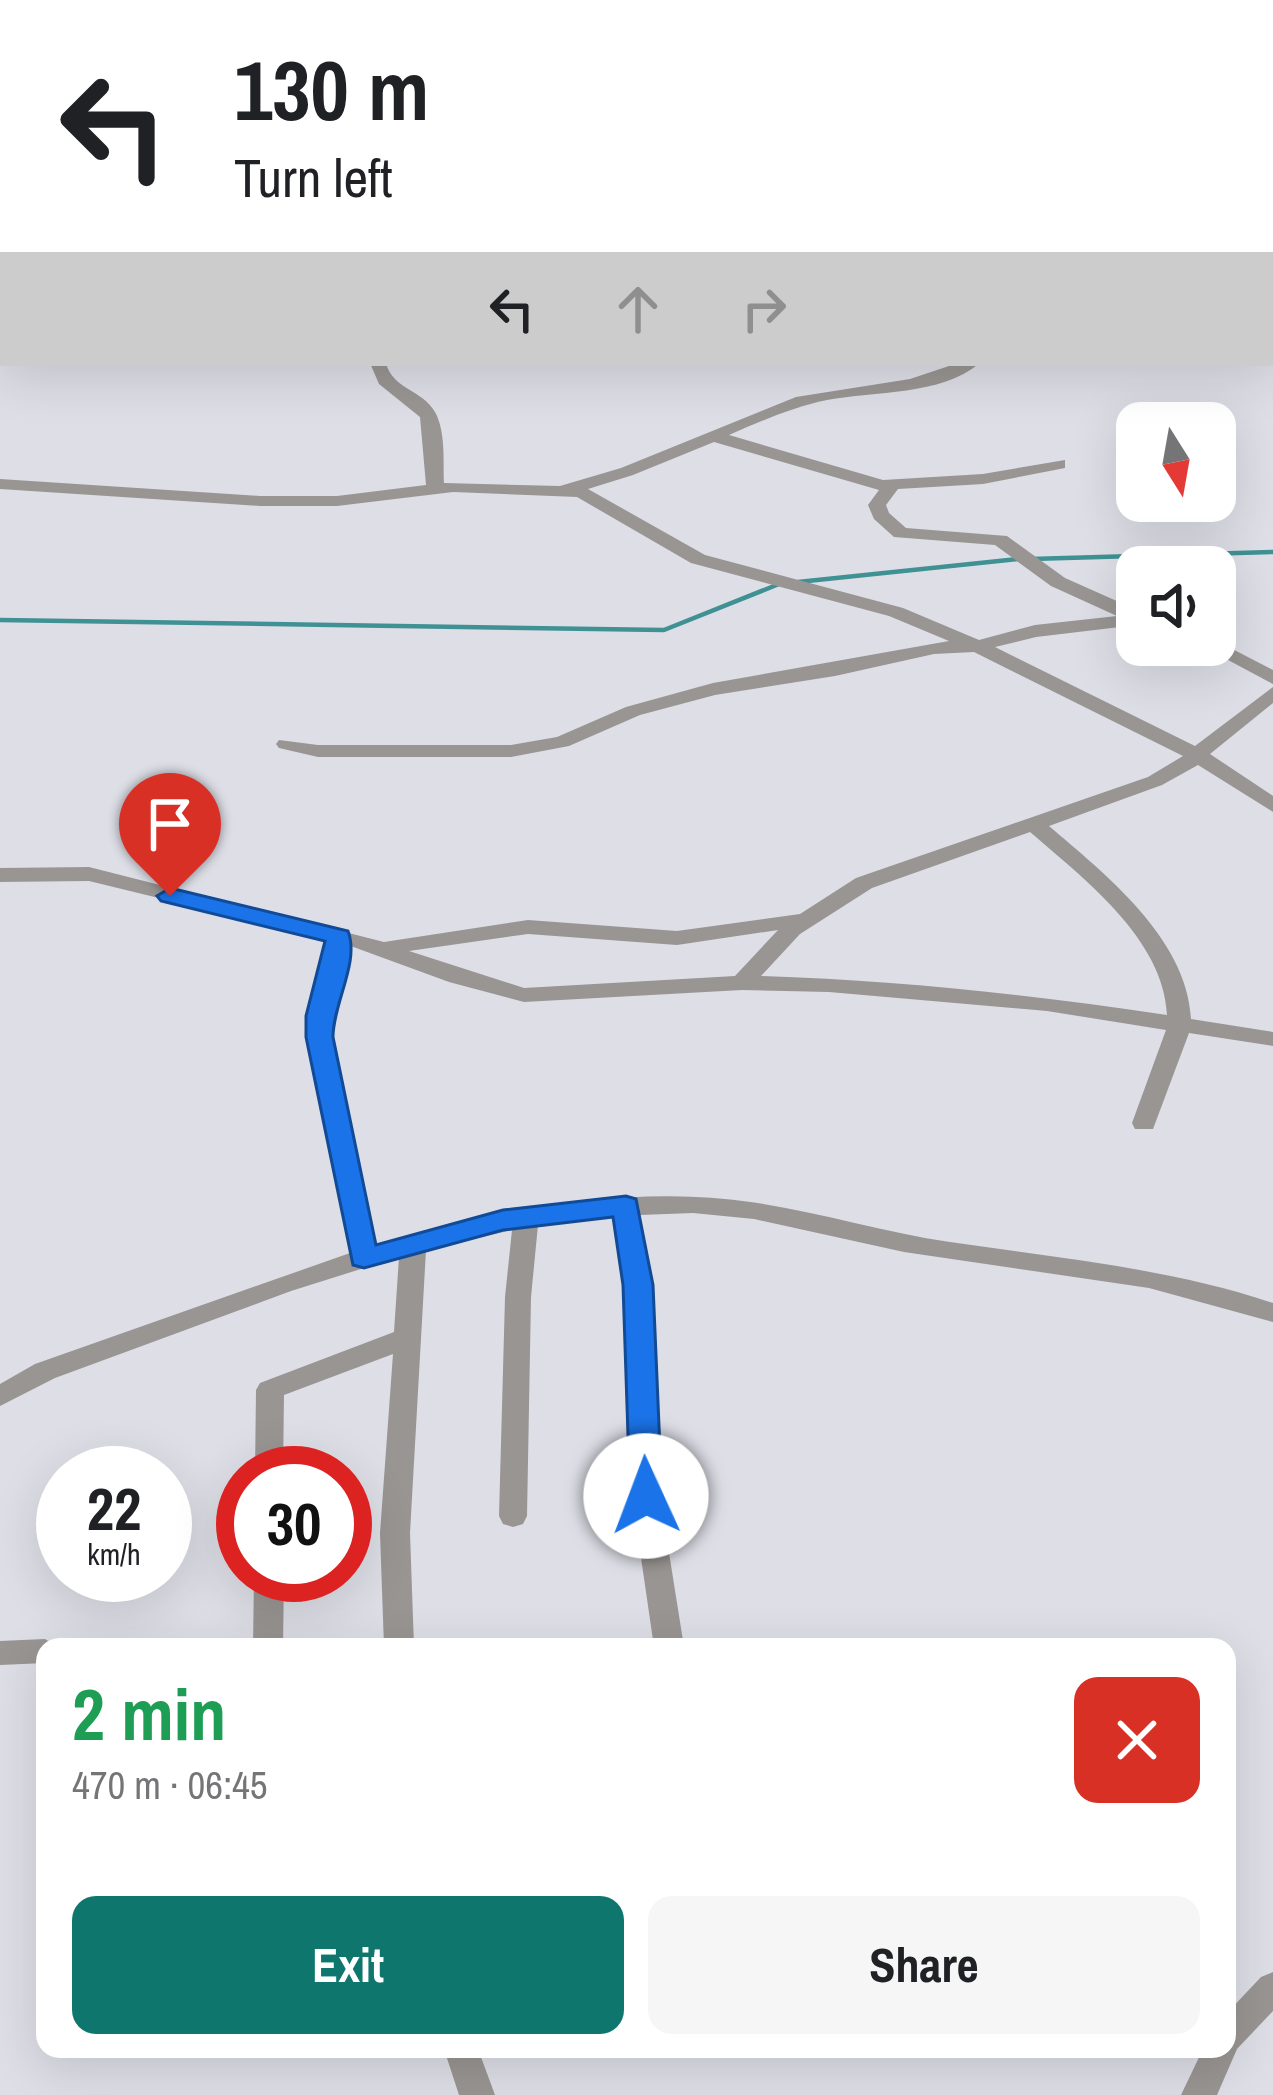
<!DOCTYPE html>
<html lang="en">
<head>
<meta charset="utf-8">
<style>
  body { margin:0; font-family:"Archivo Narrow",sans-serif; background:#f6f6f6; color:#202124; height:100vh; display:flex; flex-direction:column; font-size:45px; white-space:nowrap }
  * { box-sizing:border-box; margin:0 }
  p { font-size:39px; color:#757577 }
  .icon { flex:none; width:66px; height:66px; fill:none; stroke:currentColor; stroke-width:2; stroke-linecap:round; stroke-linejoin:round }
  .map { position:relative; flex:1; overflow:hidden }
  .side { position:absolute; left:36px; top:1638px; width:1200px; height:420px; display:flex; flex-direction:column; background:#fff; border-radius:24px; box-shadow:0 12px 48px #0002 }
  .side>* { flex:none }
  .top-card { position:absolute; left:0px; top:0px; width:1275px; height:366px; box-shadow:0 12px 48px #0002; background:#fff; color:#202124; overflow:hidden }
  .needle { width:78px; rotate:169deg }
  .tools { position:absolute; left:1116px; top:402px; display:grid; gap:24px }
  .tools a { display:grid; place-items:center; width:120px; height:120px; border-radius:24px; background:#fff; box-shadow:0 12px 48px #0002; font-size:60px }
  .speed { position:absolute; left:36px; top:1446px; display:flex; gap:24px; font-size:60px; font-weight:700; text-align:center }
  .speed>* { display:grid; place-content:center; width:156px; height:156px; border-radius:50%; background:#fff; box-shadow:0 12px 48px #0002; line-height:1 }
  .speed small { font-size:30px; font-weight:400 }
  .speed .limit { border:18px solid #d22; background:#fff; color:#111 }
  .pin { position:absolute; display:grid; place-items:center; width:102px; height:102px; color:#fff; margin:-123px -51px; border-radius:50% 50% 50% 0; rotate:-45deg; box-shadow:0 0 12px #0007 }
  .pin .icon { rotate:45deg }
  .me { position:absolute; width:132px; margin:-66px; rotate:358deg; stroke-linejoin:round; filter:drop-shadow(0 0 9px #0008) }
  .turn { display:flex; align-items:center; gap:42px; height:252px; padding:0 36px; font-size:54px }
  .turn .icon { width:156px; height:156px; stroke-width:2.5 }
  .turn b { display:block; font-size:84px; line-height:102px }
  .lanes { display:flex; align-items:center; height:114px; padding:0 36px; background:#0003; justify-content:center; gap:60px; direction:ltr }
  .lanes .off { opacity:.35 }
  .round { display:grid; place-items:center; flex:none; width:126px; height:126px; border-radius:24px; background:#f6f6f6 }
  .overview { display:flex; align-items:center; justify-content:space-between; height:204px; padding:0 36px }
  h1 { font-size:72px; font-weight:700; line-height:90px; color:#1e9e55 }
  .cta { display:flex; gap:24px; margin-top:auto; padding:24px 36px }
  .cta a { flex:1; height:138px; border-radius:24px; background:#0f766e; color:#fff; font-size:48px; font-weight:700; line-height:138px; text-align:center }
  .cta a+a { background:#f6f6f6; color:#202124 }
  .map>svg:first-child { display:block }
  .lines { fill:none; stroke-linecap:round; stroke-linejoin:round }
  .stream { stroke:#3f9193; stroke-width:4.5 }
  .minor { fill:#999593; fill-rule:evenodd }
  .route { fill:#1a73e8; stroke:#114b97; stroke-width:3 }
</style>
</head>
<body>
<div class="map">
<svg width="1273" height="2095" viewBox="0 0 1273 2095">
  <rect width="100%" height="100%" fill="#dedee7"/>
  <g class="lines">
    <path class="stream" d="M 1031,559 L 1273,552
      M 798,582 L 1018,559
      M 0,620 L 664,630 L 779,584"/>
    <path class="minor" d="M 271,0 L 437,0 L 439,3 L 273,3 Z
      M 929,0 L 943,0 L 945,3 L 931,3 Z
      M 0,12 L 3,12 L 3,20 L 0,20 Z
      M 1273,155 L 1273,164 L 1272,164 L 1272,155 Z
      M 0,204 L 3,205 L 0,219 Z
      M 1273,207 L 1273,217 L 1272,218 L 1272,208 Z
      M 0,230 L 3,231 L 3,252 L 0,251 Z
      M 1272,232 L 1273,232 L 1273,242 L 1272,242 Z
      M 3,263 L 3,278 L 0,279 L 0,264 Z
      M 1272,302 L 1273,302 L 1273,312 L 1272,312 Z
      M 370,363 L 386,363 C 393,390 422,389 435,412 C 446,432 443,461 444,483 L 560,486 L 621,468 L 796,397 L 910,379 L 958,363 L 980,363 C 940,396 875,391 827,400 C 793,407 761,421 729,435 L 883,480 L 983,474 L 1065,460 L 1065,468 L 983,484 L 898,489 L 886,505 L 889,513 L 906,528 L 1007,536 L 1065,578 L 1137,610 L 1137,625 L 1036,637 L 995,647 L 1195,746 L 1273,687 L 1273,703 L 1210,754 L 1273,796 L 1273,812 L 1198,765 L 1162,785 L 1049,826 C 1105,874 1187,938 1191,1019 L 1273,1032 L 1273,1046 L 1189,1033 L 1153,1129 L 1135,1129 L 1132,1123 L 1166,1030 L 1047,1011 L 829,992 L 742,990 L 524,1002 L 449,982 L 348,945 L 333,1012 L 332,1037 L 375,1246 C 489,1215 606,1187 725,1199 C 801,1206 874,1231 950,1242 C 1059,1258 1168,1268 1273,1303 L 1273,1322 L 1149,1288 L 904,1252 L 754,1219 L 693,1213 L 640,1215 L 651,1285 L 660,1496 L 684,1647 L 654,1647 L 632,1496 L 625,1285 L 615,1216 L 538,1225 L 531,1297 L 527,1516 L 523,1524 L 513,1527 L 503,1524 L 499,1516 L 505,1297 L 512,1230 L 426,1250 L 410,1533 L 414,1647 L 384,1647 L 380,1533 L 393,1354 L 284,1395 L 283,1473 L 255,1473 L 256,1390 L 260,1383 L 394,1332 L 399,1257 L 291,1291 L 55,1378 L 0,1406 L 0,1384 L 35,1364 L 350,1253 L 308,1037 L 309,1012 L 326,939 L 89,881 L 0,882 L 0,868 L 89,867 L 384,942 L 528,920 L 677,931 L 800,914 L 856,878 L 1148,777 L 1183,756 L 974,652 L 934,654 L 835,676 L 715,695 L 640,715 L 569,746 L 511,757 L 318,757 L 279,748 L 276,744 L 279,740 L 318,745 L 511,745 L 557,737 L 626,707 L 713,683 L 949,641 L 889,616 L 691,563 L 577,497 L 453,492 L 337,506 L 260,506 L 0,489 L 0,479 L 260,496 L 337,496 L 426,485 L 420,417 L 379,384 ZM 714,442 L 879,490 L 868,505 L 874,519 L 894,537 L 995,545 L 1051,586 L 1117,616 L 1035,625 L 979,640 L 903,608 L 705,555 L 588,489 L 633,475 ZM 1030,832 C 1083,878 1164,939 1167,1015 C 1032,995 897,980 761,976 L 800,934 L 872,888 ZM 778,930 L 735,976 L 524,988 L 409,951 L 528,934 L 677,945 Z
      M 1215,640 L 1273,670 L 1273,684 L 1200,645 L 1215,645 Z
      M 254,1575 L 284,1575 L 283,1647 L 253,1647 Z
      M 45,1639 L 58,1647 L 45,1647 L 45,1663 L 0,1665 L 0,1641 Z
      M 1273,1972 L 1273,2011 L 1237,2049 L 1217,2095 L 1181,2095 L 1203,2049 L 1227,2049 L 1227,2013 L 1261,1977 Z
      M 444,2049 L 478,2049 L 495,2095 L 459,2095 Z"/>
  </g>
  <path class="route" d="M 170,888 L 348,931 C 360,962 333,1003 333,1037 L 376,1245 L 503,1210 L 626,1196 L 636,1199 L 653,1285 L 662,1496 L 657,1505 L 634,1505 L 630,1496 L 623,1285 L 613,1217 L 503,1230 L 364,1268 L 353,1265 L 306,1037 L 306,1016 L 325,941 L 161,901 L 157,896 Z"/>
</svg>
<div class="tools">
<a><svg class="needle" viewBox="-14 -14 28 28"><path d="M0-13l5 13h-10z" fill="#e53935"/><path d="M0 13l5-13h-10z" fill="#757577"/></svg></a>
<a><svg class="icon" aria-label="sound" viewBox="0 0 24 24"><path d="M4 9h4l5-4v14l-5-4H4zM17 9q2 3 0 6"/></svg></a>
</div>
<div class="speed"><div>22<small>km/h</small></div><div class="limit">30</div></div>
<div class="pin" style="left:170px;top:896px;background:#d93025"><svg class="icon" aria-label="arrive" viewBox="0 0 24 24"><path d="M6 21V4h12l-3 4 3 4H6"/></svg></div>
<svg class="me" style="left:646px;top:1496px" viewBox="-20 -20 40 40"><circle r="19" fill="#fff"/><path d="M0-13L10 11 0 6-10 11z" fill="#1a73e8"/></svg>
<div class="top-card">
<div class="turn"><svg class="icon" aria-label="left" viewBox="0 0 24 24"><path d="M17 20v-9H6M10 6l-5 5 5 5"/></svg><div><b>130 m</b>Turn left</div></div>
<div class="lanes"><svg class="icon" aria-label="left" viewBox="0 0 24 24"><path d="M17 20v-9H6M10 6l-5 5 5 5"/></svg><svg class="icon off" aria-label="ahead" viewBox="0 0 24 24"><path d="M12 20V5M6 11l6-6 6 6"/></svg><svg class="icon off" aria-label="right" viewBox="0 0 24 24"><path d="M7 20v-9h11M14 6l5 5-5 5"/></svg></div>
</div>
<section class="side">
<div class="overview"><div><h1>2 min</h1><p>470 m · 06:45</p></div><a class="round" style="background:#d93025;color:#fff"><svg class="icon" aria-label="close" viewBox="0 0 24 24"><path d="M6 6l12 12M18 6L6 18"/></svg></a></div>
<div class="cta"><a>Exit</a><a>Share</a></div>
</section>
</div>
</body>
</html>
